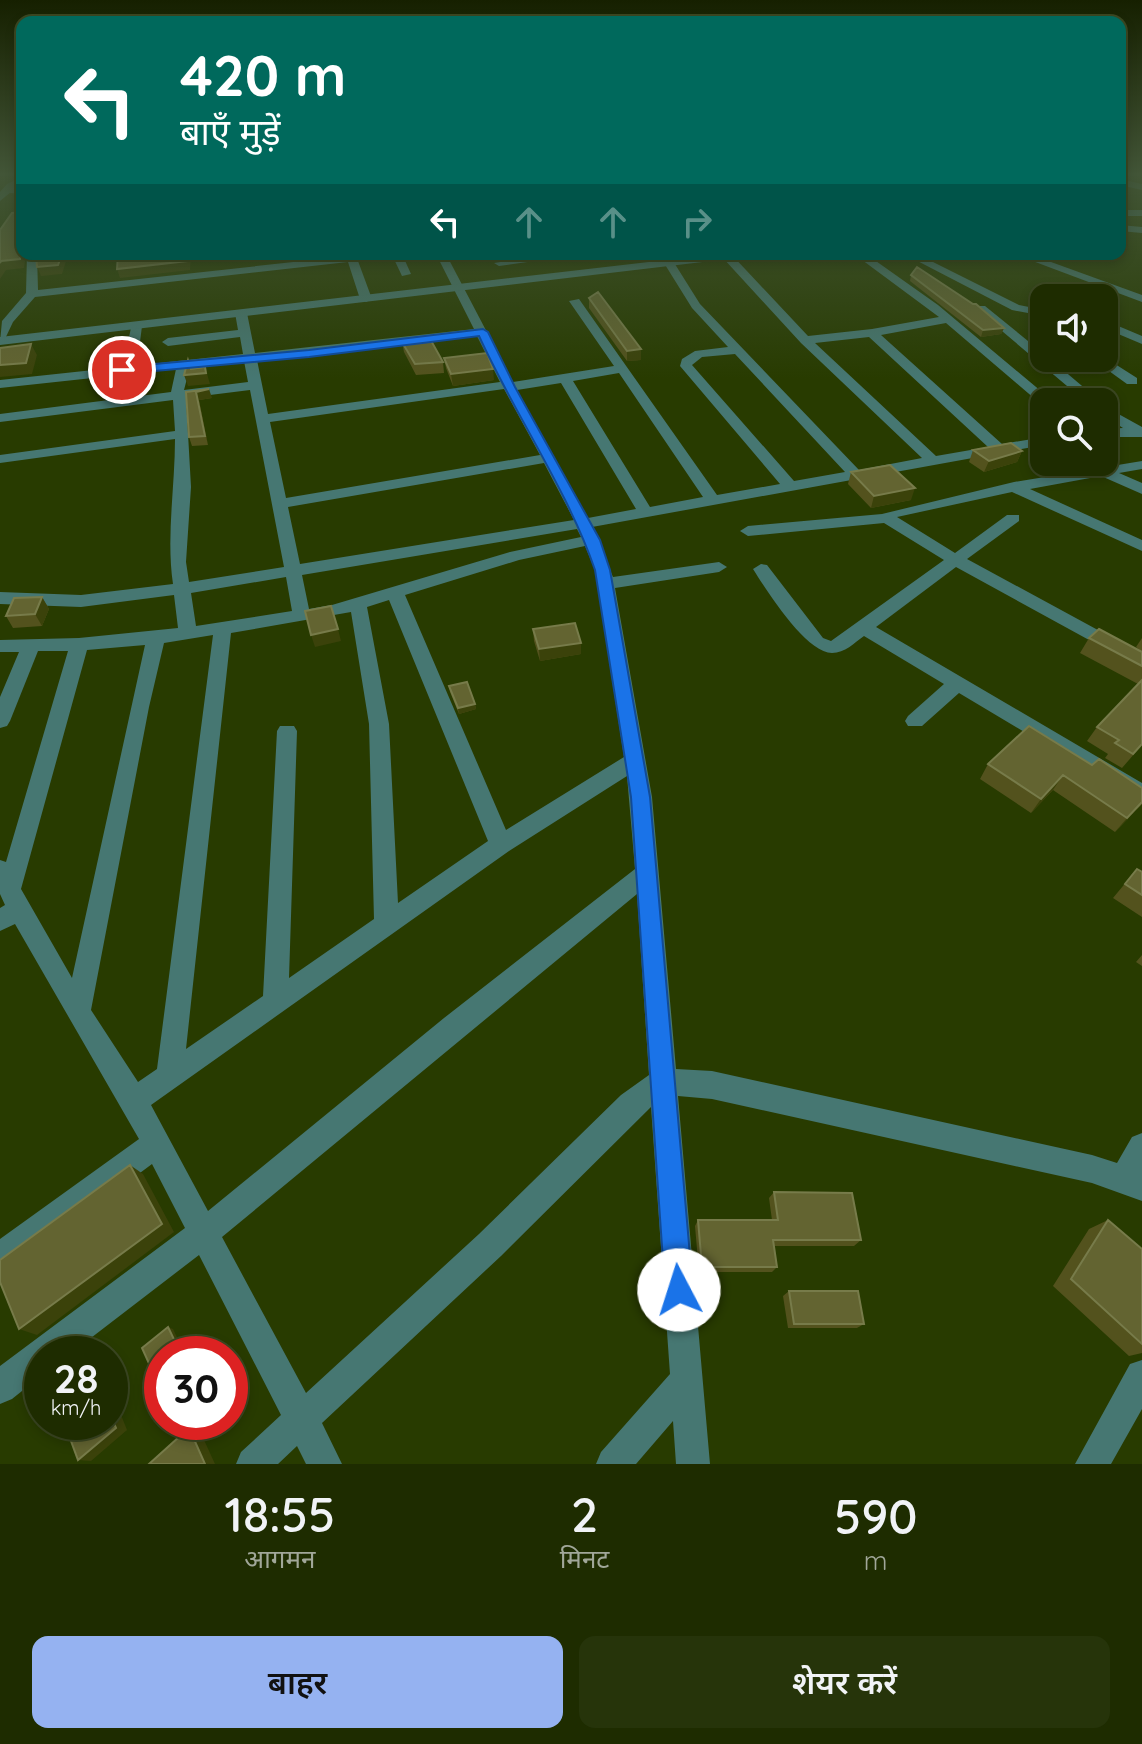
<!DOCTYPE html>
<html lang="hi">
<head>
<meta charset="utf-8">
<style>
  body { margin:0; font-family:Quicksand,"Noto Sans Devanagari",sans-serif; background:#26340a; color:#f1f3f6; height:100vh; display:flex; flex-direction:column; font-size:30px; white-space:nowrap }
  * { box-sizing:border-box; margin:0 }
  p { font-size:26px; color:#a1a799 }
  .icon { flex:none; width:44px; height:44px; fill:none; stroke:currentColor; stroke-width:2; stroke-linecap:round; stroke-linejoin:round }
  .map { position:relative; height:1464px; overflow:hidden }
  .sheet { display:flex; flex-direction:column; background:#1e2c00; flex:1 }
  .sheet>* { flex:none }
  .top-card { position:absolute; left:16px; top:16px; width:1110px; height:244px; border-radius:16px; box-shadow:0 4px 12px #0003,0 0 0 2px #3c4822; background:#00695c; color:#fff; overflow:hidden }
  .tools { position:absolute; left:1030px; top:284px; display:grid; gap:16px }
  .tools a { display:grid; place-items:center; width:88px; height:88px; border-radius:16px; background:#1e2c00; box-shadow:0 4px 12px #0003,0 0 0 2px #3c4822; font-size:40px }
  .speed { position:absolute; left:24px; top:1336px; display:flex; gap:16px; font-size:40px; font-weight:700; text-align:center }
  .speed>* { display:grid; place-content:center; width:104px; height:104px; border-radius:50%; background:#1e2c00; box-shadow:0 4px 12px #0003,0 0 0 2px #3c4822; line-height:1 }
  .speed small { font-size:20px; font-weight:400 }
  .speed .limit { border:12px solid #d22; background:#fff; color:#111 }
  .pin { position:absolute; display:grid; place-items:center; width:68px; height:68px; color:#fff; margin:-34px; border:4px solid #fff; border-radius:50%; box-shadow:0 2px 8px #0007 }
  .me { position:absolute; width:88px; margin:-44px; rotate:355deg; stroke-linejoin:round; filter:drop-shadow(0 0 6px #0008) }
  .turn { display:flex; align-items:center; gap:28px; height:168px; padding:0 32px; font-size:36px }
  .turn .icon { width:104px; height:104px; stroke-width:2.5 }
  .turn b { display:block; font-size:56px; line-height:68px }
  .lanes { display:flex; align-items:center; height:76px; padding:0 32px; background:#0003; justify-content:center; gap:40px; direction:ltr }
  .lanes .off { opacity:.35 }
  .eta { display:flex; justify-content:space-evenly; align-items:center; height:136px; text-align:center }
  .eta b { font-size:48px; font-weight:600; line-height:56px }
  .cta { display:flex; gap:16px; margin-top:auto; padding:16px 32px }
  .cta a { flex:1; height:92px; border-radius:16px; background:#95b2f1; color:#111; font-size:32px; font-weight:600; line-height:92px; text-align:center }
  .cta a+a { background:#26340a; color:#f1f3f6 }
  .map>svg:first-child { display:block }
  .lines { fill:none; stroke-linecap:round; stroke-linejoin:round }
  .minor { fill:#467772; fill-rule:evenodd }
  .tertiary { fill:#467772; fill-rule:evenodd }
  .wall { fill:#53521d }
  .shaded-wall { fill:#3b420a }
  .building { fill:#636431; stroke:#777b4a; stroke-width:2 }
  .route { fill:#1a73e8; stroke:#114b97; stroke-width:2 }
</style>
</head>
<body>
<div class="map">
<svg width="1142" height="1464" viewBox="0 0 1142 1464">
  <rect width="100%" height="100%" fill="#283b00"/>
  <g class="lines">
    <path class="minor" d="M 1120,179 L 1142,184 L 1142,190 L 1120,185 Z
      M 22,188 L 22,194 L 0,192 Z
      M 1120,210 L 1142,210 L 1142,216 L 1120,216 Z
      M 27,254 L 37,254 L 38,290 L 367,254 L 402,254 L 411,274 L 402,276 L 393,257 L 358,261 L 372,299 L 366,302 L 360,299 L 348,262 L 35,297 L 13,322 L 4,341 L 0,342 L 2,321 L 26,293 Z
      M 436,254 L 446,254 L 513,382 L 614,366 L 569,301 L 579,299 L 717,495 L 780,484 L 680,366 L 682,359 L 695,351 L 728,347 L 692,308 L 664,263 L 665,261 L 673,261 L 700,304 L 859,470 L 922,458 L 801,343 L 723,258 L 723,254 L 731,254 L 808,336 L 872,329 L 939,317 L 854,254 L 866,254 L 938,305 L 1054,402 L 1042,405 L 946,323 L 881,335 L 1002,444 L 1044,437 L 1044,445 L 592,527 L 613,577 L 719,562 L 727,567 L 719,572 L 615,588 L 652,797 L 676,1069 L 712,1071 L 1092,1155 L 1117,1163 L 1132,1137 L 1142,1133 L 1142,1201 L 1092,1183 L 712,1099 L 678,1096 L 710,1464 L 676,1464 L 673,1421 L 636,1464 L 596,1464 L 601,1452 L 670,1374 L 651,1107 L 501,1256 L 322,1423 L 342,1464 L 306,1464 L 297,1446 L 278,1464 L 236,1464 L 241,1452 L 281,1415 L 199,1255 L 70,1354 L 42,1354 L 42,1375 L 12,1399 L 0,1404 L 0,1366 L 185,1228 L 152,1164 L 11,1269 L 0,1273 L 0,1239 L 139,1139 L 15,924 L 0,931 L 0,908 L 5,905 L 0,894 L 0,860 L 6,862 L 68,651 L 38,651 L 10,721 L 7,726 L 0,728 L 0,697 L 19,652 L 0,652 L 0,640 L 79,638 L 178,628 L 174,595 L 81,607 L 0,604 L 0,592 L 81,595 L 173,584 C 166,537 175,487 175,439 L 0,463 L 0,455 L 175,431 L 173,400 L 0,422 L 0,414 L 171,392 L 176,369 L 0,388 L 0,380 L 243,354 L 240,337 L 168,346 L 162,342 L 168,338 L 238,330 L 235,313 L 241,310 L 247,313 L 255,353 L 474,329 ZM 477,336 L 500,382 L 268,414 L 257,360 ZM 869,337 L 988,447 L 936,456 L 815,343 ZM 735,354 L 845,472 L 794,481 L 692,365 L 702,357 ZM 244,361 L 248,382 L 184,390 L 190,367 ZM 619,373 L 703,497 L 650,507 L 573,381 ZM 561,383 L 636,509 L 588,518 L 517,390 ZM 504,389 L 540,455 L 286,498 L 270,422 ZM 250,390 L 284,567 L 189,582 L 186,562 L 191,487 L 186,398 ZM 544,463 L 574,520 L 300,564 L 288,507 ZM 577,529 L 581,537 L 510,552 L 332,605 L 309,609 L 302,575 ZM 585,546 L 595,570 L 624,757 L 506,830 L 405,595 L 519,560 ZM 286,577 L 292,611 L 196,626 L 191,593 ZM 389,600 L 488,841 L 398,903 L 389,724 L 367,607 ZM 351,612 L 369,724 L 374,919 L 289,978 L 297,731 L 294,726 L 280,726 L 277,731 L 263,996 L 186,1049 L 231,633 ZM 213,635 L 157,1069 L 138,1082 L 91,1010 L 149,707 L 164,643 ZM 145,645 L 72,978 L 21,889 L 87,650 ZM 627,776 L 635,869 L 444,1018 L 208,1211 L 151,1105 L 509,851 ZM 637,894 L 649,1075 L 621,1095 L 479,1234 L 306,1393 L 222,1237 Z
      M 551,254 L 584,254 L 499,266 L 494,263 Z
      M 644,254 L 655,254 L 663,264 L 654,266 Z
      M 904,254 L 917,254 L 1019,305 L 1044,310 L 1044,316 L 1012,310 Z
      M 1014,254 L 1029,254 L 1142,295 L 1142,302 Z
      M 977,306 L 985,306 L 1044,354 L 1044,358 L 1049,358 L 1101,402 L 1086,402 L 977,310 Z
      M 1104,320 L 1142,336 L 1142,344 L 1104,328 Z
      M 132,323 L 142,326 L 140,342 L 134,346 L 128,342 Z
      M 1104,357 L 1137,378 L 1137,384 L 1127,384 L 1091,358 Z
      M 1104,406 L 1142,427 L 1142,437 L 1104,437 L 1104,429 L 1123,428 L 1104,416 Z
      M 1142,461 L 1142,469 L 1119,473 L 1142,483 L 1142,494 L 1101,476 L 1030,489 L 1142,540 L 1142,551 L 1012,492 L 897,517 L 955,553 L 1007,515 L 1019,515 L 1019,521 L 967,559 L 1142,654 L 1142,669 L 956,567 L 876,627 L 1142,783 L 1142,802 L 959,693 L 922,726 L 908,726 L 905,721 L 908,716 L 944,684 L 864,636 C 854,643 845,653 832,653 C 806,653 767,591 753,569 L 761,564 L 767,565 L 823,638 L 831,641 L 944,560 L 884,523 L 748,536 L 740,531 L 748,526 L 882,514 L 1014,482 Z
      M 1142,1360 L 1142,1409 L 1111,1464 L 1075,1464 L 1130,1364 Z"/>
    <path class="tertiary" d="M 22,177 L 22,183 L 0,201 L 0,192 L 7,184 Z
      M 1120,225 L 1142,227 L 1142,233 L 1120,231 Z
      M 718,254 L 750,254 L 745,257 L 0,345 L 0,337 Z"/>
  </g>
  <path class="wall" d="M 911,275 L 1004,328 L 1001,334 L 981,337 L 910,281 Z
    M 589,298 L 641,349 L 641,360 L 627,361 L 589,308 Z
    M 402,342 L 443,362 L 444,373 L 416,375 L 404,352 Z
    M 444,358 L 494,380 L 453,386 L 446,368 Z
    M 186,392 L 212,398 L 199,400 L 208,445 L 192,446 L 189,437 Z
    M 973,450 L 1022,451 L 1017,462 L 984,472 L 969,462 Z
    M 851,472 L 911,500 L 871,508 L 848,484 Z
    M 42,597 L 49,609 L 42,626 L 13,628 L 6,616 Z
    M 533,629 L 581,654 L 540,661 L 534,641 Z
    M 1089,638 L 1141,651 L 1136,647 L 1142,638 L 1142,745 L 1122,768 L 1105,758 L 1108,754 L 1087,741 L 1097,727 L 1138,684 L 1080,653 Z
    M 449,686 L 475,704 L 476,709 L 459,714 L 450,692 Z
    M 988,764 L 1092,765 L 1142,788 L 1142,804 L 1115,832 L 1053,790 L 1031,813 L 980,779 Z
    M 1137,869 L 1142,872 L 1142,917 L 1113,898 Z
    M 1142,955 L 1142,966 L 1136,962 Z
    M 774,1192 L 861,1240 L 854,1246 L 774,1246 L 777,1267 L 772,1272 L 699,1272 L 695,1226 L 698,1220 L 772,1220 L 769,1198 Z
    M 1108,1220 L 1142,1249 L 1142,1353 L 1129,1356 L 1053,1286 L 1089,1229 Z
    M 789,1291 L 864,1324 L 857,1328 L 788,1328 L 783,1296 Z"/>
  <path class="shaded-wall" d="M 22,247 L 22,254 L 26,254 L 24,268 L 6,270 L 0,279 L 0,263 L 1,261 Z
    M 62,254 L 105,254 L 69,258 L 68,255 L 62,274 L 41,276 L 37,267 Z
    M 187,254 L 191,254 L 190,270 L 120,278 L 117,269 Z
    M 197,254 L 226,254 L 198,258 Z
    M 1004,328 L 1001,334 L 981,337 L 983,330 Z
    M 31,344 L 37,355 L 32,374 L 0,377 L 0,365 Z
    M 641,349 L 641,360 L 627,361 L 627,351 Z
    M 188,360 L 193,374 L 205,367 L 210,384 L 188,386 L 184,375 Z
    M 493,369 L 494,380 L 453,386 L 451,374 Z
    M 209,389 L 212,398 L 199,400 L 208,445 L 196,392 Z
    M 1022,451 L 1017,462 L 984,472 L 989,461 Z
    M 915,488 L 911,500 L 871,508 L 874,496 Z
    M 42,597 L 49,609 L 42,626 L 35,614 Z
    M 338,629 L 341,641 L 315,647 L 311,635 Z
    M 581,643 L 581,654 L 540,661 L 539,649 Z
    M 475,704 L 476,709 L 459,714 L 458,708 Z
    M 1063,775 L 1053,790 L 1031,813 L 1041,799 Z
    M 1142,802 L 1138,808 L 1115,832 L 1127,818 Z
    M 130,1165 L 143,1174 L 174,1232 L 37,1335 L 19,1329 Z
    M 168,1327 L 173,1329 L 185,1354 L 181,1354 Z
    M 110,1387 L 127,1430 L 91,1461 L 78,1460 L 110,1414 Z
    M 189,1428 L 199,1429 L 215,1464 L 205,1464 Z"/>
  <path class="building" d="M 22,212 L 22,231 L 17,238 L 22,237 L 22,247 L 20,259 L 1,261 L 0,263 L 0,230 L 12,213 Z
    M 36,254 L 62,254 L 58,265 L 37,267 Z
    M 118,254 L 187,254 L 187,261 L 117,269 Z
    M 917,267 L 973,304 L 976,304 L 1004,328 L 983,330 L 911,275 Z
    M 598,292 L 641,349 L 627,351 L 589,298 Z
    M 429,337 L 443,362 L 415,364 L 402,342 Z
    M 31,344 L 26,363 L 0,365 L 0,348 Z
    M 487,353 L 493,369 L 451,374 L 444,358 Z
    M 188,360 L 191,369 L 205,367 L 206,373 L 184,375 Z
    M 209,389 L 196,392 L 205,436 L 189,437 L 186,392 Z
    M 1011,443 L 1022,451 L 989,461 L 973,450 Z
    M 890,465 L 915,488 L 874,496 L 851,472 Z
    M 42,597 L 35,614 L 6,616 L 14,598 Z
    M 331,606 L 338,629 L 311,635 L 305,611 Z
    M 575,623 L 581,643 L 539,649 L 533,629 Z
    M 1099,629 L 1142,652 L 1142,666 L 1089,638 Z
    M 1142,680 L 1142,744 L 1133,754 L 1115,743 L 1119,740 L 1097,727 Z
    M 467,682 L 475,704 L 458,708 L 449,686 Z
    M 1029,726 L 1092,765 L 1099,759 L 1142,788 L 1142,802 L 1127,818 L 1063,775 L 1041,799 L 988,764 Z
    M 1137,869 L 1142,872 L 1142,895 L 1125,884 Z
    M 130,1165 L 162,1224 L 19,1329 L 0,1282 L 0,1260 Z
    M 774,1192 L 852,1193 L 861,1240 L 773,1240 L 777,1267 L 702,1267 L 698,1220 L 778,1220 Z
    M 1108,1220 L 1142,1249 L 1142,1344 L 1071,1279 Z
    M 789,1291 L 858,1291 L 864,1324 L 794,1324 Z
    M 168,1327 L 181,1354 L 162,1354 L 162,1374 L 156,1379 L 142,1348 Z
    M 110,1414 L 116,1428 L 78,1460 L 64,1422 L 110,1422 Z
    M 189,1428 L 205,1464 L 149,1464 Z"/>
  <linearGradient id="sky" x2="0" y2="1"><stop stop-color="#162000"/><stop offset="0.46" stop-color="#425537"/><stop offset="1" stop-color="#425537" stop-opacity="0"/></linearGradient>
  <rect width="1142" height="379" fill="url(#sky)"/>
  <path class="route" d="M 483,329 L 488,332 L 515,387 L 600,540 L 610,570 L 650,797 L 693,1290 L 689,1300 L 679,1304 L 669,1300 L 665,1290 L 631,797 L 595,570 C 568,491 514,413 479,336 L 309,357 L 122,374 L 116,370 L 122,367 L 309,350 Z"/>
</svg>
<div class="tools">
<a><svg class="icon" aria-label="sound" viewBox="0 0 24 24"><path d="M4 9h4l5-4v14l-5-4H4zM17 9q2 3 0 6"/></svg></a>
<a><svg class="icon" aria-label="search" viewBox="0 0 24 24"><circle cx="10" cy="10" r="6"/><path d="M15 15l6 6"/></svg></a>
</div>
<div class="speed"><div>28<small>km/h</small></div><div class="limit">30</div></div>
<div class="pin" style="left:122px;top:370px;background:#d93025"><svg class="icon" aria-label="arrive" viewBox="0 0 24 24"><path d="M6 21V4h12l-3 4 3 4H6"/></svg></div>
<svg class="me" style="left:679px;top:1290px" viewBox="-20 -20 40 40"><circle r="19" fill="#fff"/><path d="M0-13L10 11 0 6-10 11z" fill="#1a73e8"/></svg>
<div class="top-card">
<div class="turn"><svg class="icon" aria-label="left" viewBox="0 0 24 24"><path d="M17 20v-9H6M10 6l-5 5 5 5"/></svg><div><b>420 m</b>बाएँ मुड़ें</div></div>
<div class="lanes"><svg class="icon" aria-label="left" viewBox="0 0 24 24"><path d="M17 20v-9H6M10 6l-5 5 5 5"/></svg><svg class="icon off" aria-label="ahead" viewBox="0 0 24 24"><path d="M12 20V5M6 11l6-6 6 6"/></svg><svg class="icon off" aria-label="ahead" viewBox="0 0 24 24"><path d="M12 20V5M6 11l6-6 6 6"/></svg><svg class="icon off" aria-label="right" viewBox="0 0 24 24"><path d="M7 20v-9h11M14 6l5 5-5 5"/></svg></div>
</div>
</div>
<section class="sheet">
<div class="eta">
<div><b>18:55</b><p>आगमन</p></div>
<div><b>2</b><p>मिनट</p></div>
<div><b>590</b><p>m</p></div>
</div>
<div class="cta"><a>बाहर</a><a>शेयर करें</a></div>
</section>
</body>
</html>
